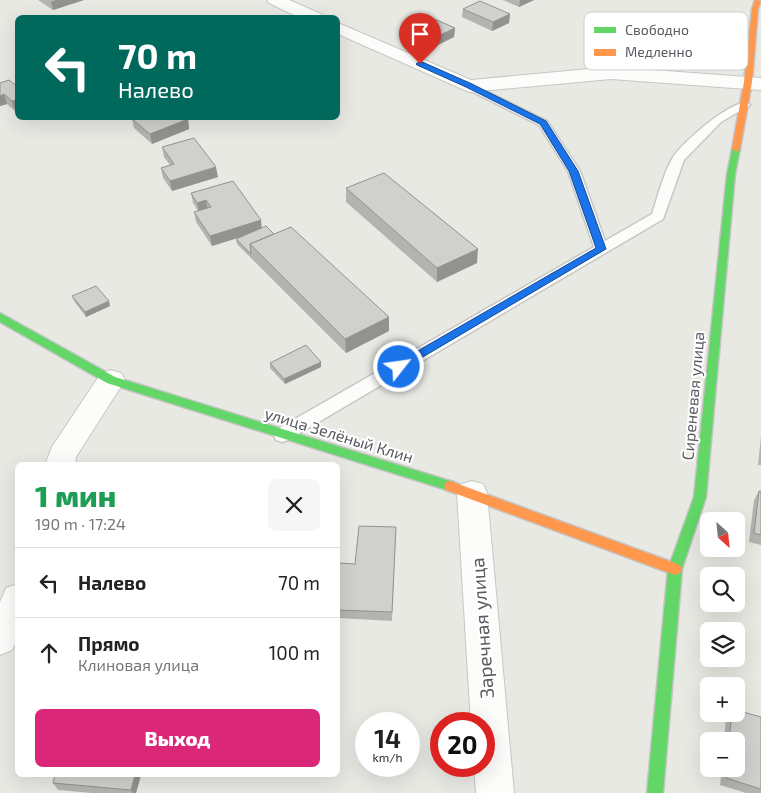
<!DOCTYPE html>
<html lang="ru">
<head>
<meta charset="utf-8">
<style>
  body { margin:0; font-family:"Exo 2",sans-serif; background:#f6f6f6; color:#222; height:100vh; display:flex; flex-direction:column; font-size:19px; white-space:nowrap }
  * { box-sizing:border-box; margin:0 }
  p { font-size:16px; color:#767676 }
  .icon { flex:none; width:28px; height:28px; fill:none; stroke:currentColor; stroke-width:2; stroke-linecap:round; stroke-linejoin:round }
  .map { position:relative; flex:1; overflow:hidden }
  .side { position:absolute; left:15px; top:462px; width:325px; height:315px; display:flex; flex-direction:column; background:#fff; border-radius:8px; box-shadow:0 5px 20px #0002 }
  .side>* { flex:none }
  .hud { position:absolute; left:15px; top:15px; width:325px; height:105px; border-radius:8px; box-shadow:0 5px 20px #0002; background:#00695c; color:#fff; overflow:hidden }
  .needle { width:32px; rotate:153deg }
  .controls { position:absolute; left:700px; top:512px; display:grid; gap:10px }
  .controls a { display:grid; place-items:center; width:45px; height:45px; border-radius:8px; background:#fff; box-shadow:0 5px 20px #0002; font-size:25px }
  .speed { position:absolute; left:355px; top:712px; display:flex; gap:10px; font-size:25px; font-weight:700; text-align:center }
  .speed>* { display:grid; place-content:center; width:65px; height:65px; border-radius:50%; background:#fff; box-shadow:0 5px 20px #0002; line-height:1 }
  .speed small { font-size:12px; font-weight:400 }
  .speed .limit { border:8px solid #d22; background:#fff; color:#111 }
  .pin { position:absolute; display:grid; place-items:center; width:42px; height:42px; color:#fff; margin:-51px -21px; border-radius:50% 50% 50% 0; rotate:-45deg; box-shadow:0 0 5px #0007 }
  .pin .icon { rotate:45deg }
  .me { position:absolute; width:55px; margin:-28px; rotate:60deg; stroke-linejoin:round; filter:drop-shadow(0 0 4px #0008) }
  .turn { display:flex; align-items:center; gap:18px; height:105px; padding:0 20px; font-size:22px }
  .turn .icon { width:65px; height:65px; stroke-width:2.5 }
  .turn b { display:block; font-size:35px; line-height:42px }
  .round { display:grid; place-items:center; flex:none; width:52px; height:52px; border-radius:8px; background:#f6f6f6 }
  .summary { display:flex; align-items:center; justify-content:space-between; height:85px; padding:0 20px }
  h1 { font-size:30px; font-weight:800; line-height:38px; color:#1e9e55 }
  .primary-button { display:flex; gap:10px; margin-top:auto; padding:10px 20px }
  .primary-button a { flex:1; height:58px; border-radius:8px; background:#db2777; color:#fff; font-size:20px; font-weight:800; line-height:58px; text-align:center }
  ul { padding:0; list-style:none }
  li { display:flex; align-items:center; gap:15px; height:70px; padding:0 20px; border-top:1px solid #e0e0e0 }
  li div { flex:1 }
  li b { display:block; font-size:19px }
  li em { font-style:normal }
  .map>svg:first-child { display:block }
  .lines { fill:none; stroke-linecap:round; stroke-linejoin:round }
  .lane-casing { stroke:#c6c7c6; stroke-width:3 }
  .street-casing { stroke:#c6c7c6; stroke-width:2 }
  .fast-casing { stroke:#c5c5c5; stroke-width:3 }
  .slow-casing { stroke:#c5c5c5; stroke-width:3 }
  .lane { fill:#fcfcfb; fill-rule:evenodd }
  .street { fill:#fcfcfb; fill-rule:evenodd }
  .fast { fill:#63d668; fill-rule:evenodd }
  .slow { fill:#ff974d; fill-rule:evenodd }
  .wall { fill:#b3b3b0 }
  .shaded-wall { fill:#929290 }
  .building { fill:#d0d0cd; stroke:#929290 }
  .route { fill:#1a73e8; stroke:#114b97 }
  .labels { text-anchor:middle; stroke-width:4; stroke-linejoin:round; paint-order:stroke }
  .street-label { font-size:16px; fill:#595b61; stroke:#fff }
  .near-street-label { font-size:19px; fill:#595b61; stroke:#fff }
  .key { fill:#fff; stroke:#cdced0; stroke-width:1 }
  .key-label { font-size:14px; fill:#595b61 }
</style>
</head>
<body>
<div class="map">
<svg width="761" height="793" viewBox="0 0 761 793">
  <rect width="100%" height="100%" fill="#e9e9e4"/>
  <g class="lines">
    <defs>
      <path id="lane" d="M 469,83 L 547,121 L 580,171 L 605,241 L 652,214 C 658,196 663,175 672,159 C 680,144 732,99 748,103 L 750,105 L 721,122 L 684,160 L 663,219 L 288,440 L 282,442 L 276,440 L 274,435 L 276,430 L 594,247 L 568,171 L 539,125 L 465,88 L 463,86 L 465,84 Z"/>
      <path id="street" d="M 267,0 L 289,0 L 321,14 L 323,18 L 300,18 L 269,3 Z
        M 338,23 L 471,80 L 611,67 L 761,78 L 761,90 L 611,79 L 469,92 L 338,34 Z
        M 111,370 L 121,373 L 125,380 L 76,457 L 75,465 L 45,465 L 52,447 L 101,373 Z
        M 472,481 L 483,484 L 487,493 L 514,793 L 476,793 L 474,766 L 484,766 L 484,724 L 471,724 L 457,493 L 461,484 Z
        M 18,584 L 18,638 L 12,650 L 0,655 L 0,602 L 6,588 Z"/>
      <path id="fast" d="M 736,146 L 740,149 L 735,174 L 706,497 L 682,569 L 663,793 L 647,793 L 668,569 L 694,497 L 727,174 L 732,149 Z
        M 0,313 L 115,377 L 450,481 L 454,482 L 456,486 L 454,490 L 450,491 L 107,383 L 0,322 Z"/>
      <path id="slow" d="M 755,0 L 761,1 L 758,9 L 752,82 L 740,149 L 736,152 L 732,149 L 744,82 L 752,9 Z
        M 450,481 L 680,565 L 682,569 L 680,573 L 675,575 L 446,490 L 444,486 L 446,482 Z"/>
    </defs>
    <use href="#lane" class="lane-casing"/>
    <use href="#street" class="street-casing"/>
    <use href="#fast" class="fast-casing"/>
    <use href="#slow" class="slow-casing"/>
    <use href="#lane" class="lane"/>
    <use href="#street" class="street"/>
    <use href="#fast" class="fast"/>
    <use href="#slow" class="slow"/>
  </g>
  <path class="wall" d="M 38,0 L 84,0 L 53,10 Z
    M 503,0 L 534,0 L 519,7 Z
    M 463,9 L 510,14 L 509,23 L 492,31 L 462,17 Z
    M 412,28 L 455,28 L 454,37 L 434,47 L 412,37 Z
    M 9,80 L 15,111 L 7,104 L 0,106 Z
    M 132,119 L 188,119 L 189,129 L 152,144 L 134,128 Z
    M 162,147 L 218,177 L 172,191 L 163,178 L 161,168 L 170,165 L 164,157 Z
    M 346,188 L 477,263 L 437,282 L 346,202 Z
    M 191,193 L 274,234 L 389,317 L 389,331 L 346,353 L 237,244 L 236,239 L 241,237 L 212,246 L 196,222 L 194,212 L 198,211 L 193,203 Z
    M 72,296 L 110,306 L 86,317 L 74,301 Z
    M 321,362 L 321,367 L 285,384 L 270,368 L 270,363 Z
    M 761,436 L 761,465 L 758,465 Z
    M 759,491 L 761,491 L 761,545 L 749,542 L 754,500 Z
    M 396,527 L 392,621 L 338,618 L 338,580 Z
    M 728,714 L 736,714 L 761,717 L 761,793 L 746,793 L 720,785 L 722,769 L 736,769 L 736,741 L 724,741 L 726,716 Z
    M 55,775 L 141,775 L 136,793 L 92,793 L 58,790 L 53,783 Z"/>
  <path class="shaded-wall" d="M 56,0 L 84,0 L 53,10 L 51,2 Z
    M 520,0 L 534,0 L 519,7 Z
    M 510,14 L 509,23 L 492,31 L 493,22 Z
    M 455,28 L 454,37 L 434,47 L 434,38 Z
    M 4,94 L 7,104 L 0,106 L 0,96 Z
    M 18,100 L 18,110 L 15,111 L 12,101 Z
    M 188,119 L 189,129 L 152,144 L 150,134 Z
    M 216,167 L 218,177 L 172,191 L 170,181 Z
    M 206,200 L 208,210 L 199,212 L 197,203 Z
    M 261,220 L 262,230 L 212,246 L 210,236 Z
    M 478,249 L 477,263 L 437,282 L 437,268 Z
    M 109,301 L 110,306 L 86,317 L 85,312 Z
    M 389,317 L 389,331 L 346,353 L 345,339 Z
    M 321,362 L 321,367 L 285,384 L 284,379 Z
    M 135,775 L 141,775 L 136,793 L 133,793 L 131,790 Z"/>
  <path class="building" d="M 480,1 L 510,14 L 493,22 L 463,9 Z
    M 432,18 L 455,28 L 434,38 L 412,28 Z
    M 9,80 L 18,87 L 18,100 L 12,101 L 4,94 L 0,96 L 0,83 Z
    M 135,118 L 185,118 L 188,119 L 150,134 L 132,119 Z
    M 194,138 L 216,167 L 170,181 L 161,168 L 174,164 L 162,147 Z
    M 384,173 L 478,249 L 437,268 L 346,188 Z
    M 233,181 L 261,220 L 210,236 L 194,212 L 211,207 L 206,200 L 197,203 L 191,193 Z
    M 266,226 L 274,234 L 250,244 L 251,254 L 236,239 Z
    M 291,227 L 389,317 L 345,339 L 250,244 Z
    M 96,286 L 109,301 L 85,312 L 72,296 Z
    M 306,345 L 321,362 L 284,379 L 270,363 Z
    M 759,491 L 761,491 L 761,535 L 754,533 Z
    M 359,526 L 396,527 L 392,612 L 338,610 L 338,580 L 339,563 L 355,564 Z
    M 736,710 L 761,717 L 761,789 L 726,778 L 727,769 L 736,769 L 736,741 L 729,741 L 732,714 L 736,714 Z
    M 55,775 L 135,775 L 131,790 L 53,783 Z"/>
  <path class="route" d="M 420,61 L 472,84 L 546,121 L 578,171 L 606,249 L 399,371 L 395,370 L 394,367 L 395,364 L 596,248 L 569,171 L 540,124 L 466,87 L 417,65 L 416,64 Z"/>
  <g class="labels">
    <g class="street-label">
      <text transform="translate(693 396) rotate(-85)" y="6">Сиреневая улица</text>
      <text transform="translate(339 435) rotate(17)" y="6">улица Зелёный Клин</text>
    </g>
    <g class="near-street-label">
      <text transform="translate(482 628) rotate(-94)" y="7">Заречная улица</text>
    </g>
  </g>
  <rect x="584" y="12" width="164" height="58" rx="8" class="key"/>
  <rect x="594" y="27" width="22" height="6" fill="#63d668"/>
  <rect x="594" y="49" width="22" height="7" fill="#ff974d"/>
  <g class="key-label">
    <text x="625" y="35">Свободно</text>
    <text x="625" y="57">Медленно</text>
  </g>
</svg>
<div class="controls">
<a><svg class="needle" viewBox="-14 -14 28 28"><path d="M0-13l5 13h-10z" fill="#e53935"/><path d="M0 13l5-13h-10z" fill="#767676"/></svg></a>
<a><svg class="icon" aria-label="search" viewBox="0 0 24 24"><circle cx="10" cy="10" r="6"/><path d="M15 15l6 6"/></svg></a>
<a><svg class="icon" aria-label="layers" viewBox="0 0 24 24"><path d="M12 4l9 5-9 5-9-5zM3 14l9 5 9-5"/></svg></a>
<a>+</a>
<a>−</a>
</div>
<div class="speed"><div>14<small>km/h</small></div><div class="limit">20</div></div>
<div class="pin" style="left:420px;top:64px;background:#d93025"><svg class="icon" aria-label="arrive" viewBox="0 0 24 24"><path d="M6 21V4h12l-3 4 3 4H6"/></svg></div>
<svg class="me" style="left:399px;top:367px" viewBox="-20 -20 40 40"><circle r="17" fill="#1a73e8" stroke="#fff" stroke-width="3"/><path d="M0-11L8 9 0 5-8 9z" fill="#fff"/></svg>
<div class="hud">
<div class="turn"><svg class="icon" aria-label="left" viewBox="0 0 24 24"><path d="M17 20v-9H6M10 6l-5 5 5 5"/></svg><div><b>70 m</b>Налево</div></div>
</div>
<section class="side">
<div class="summary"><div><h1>1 мин</h1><p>190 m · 17:24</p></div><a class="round"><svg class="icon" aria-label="close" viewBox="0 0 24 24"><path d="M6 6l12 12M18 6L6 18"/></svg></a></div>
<ul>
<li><svg class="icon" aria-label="left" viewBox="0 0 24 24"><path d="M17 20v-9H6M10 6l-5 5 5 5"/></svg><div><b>Налево</b></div><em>70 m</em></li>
<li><svg class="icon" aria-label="ahead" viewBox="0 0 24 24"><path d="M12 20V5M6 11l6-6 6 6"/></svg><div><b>Прямо</b><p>Клиновая улица</p></div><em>100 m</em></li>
</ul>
<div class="primary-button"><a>Выход</a></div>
</section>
</div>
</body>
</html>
